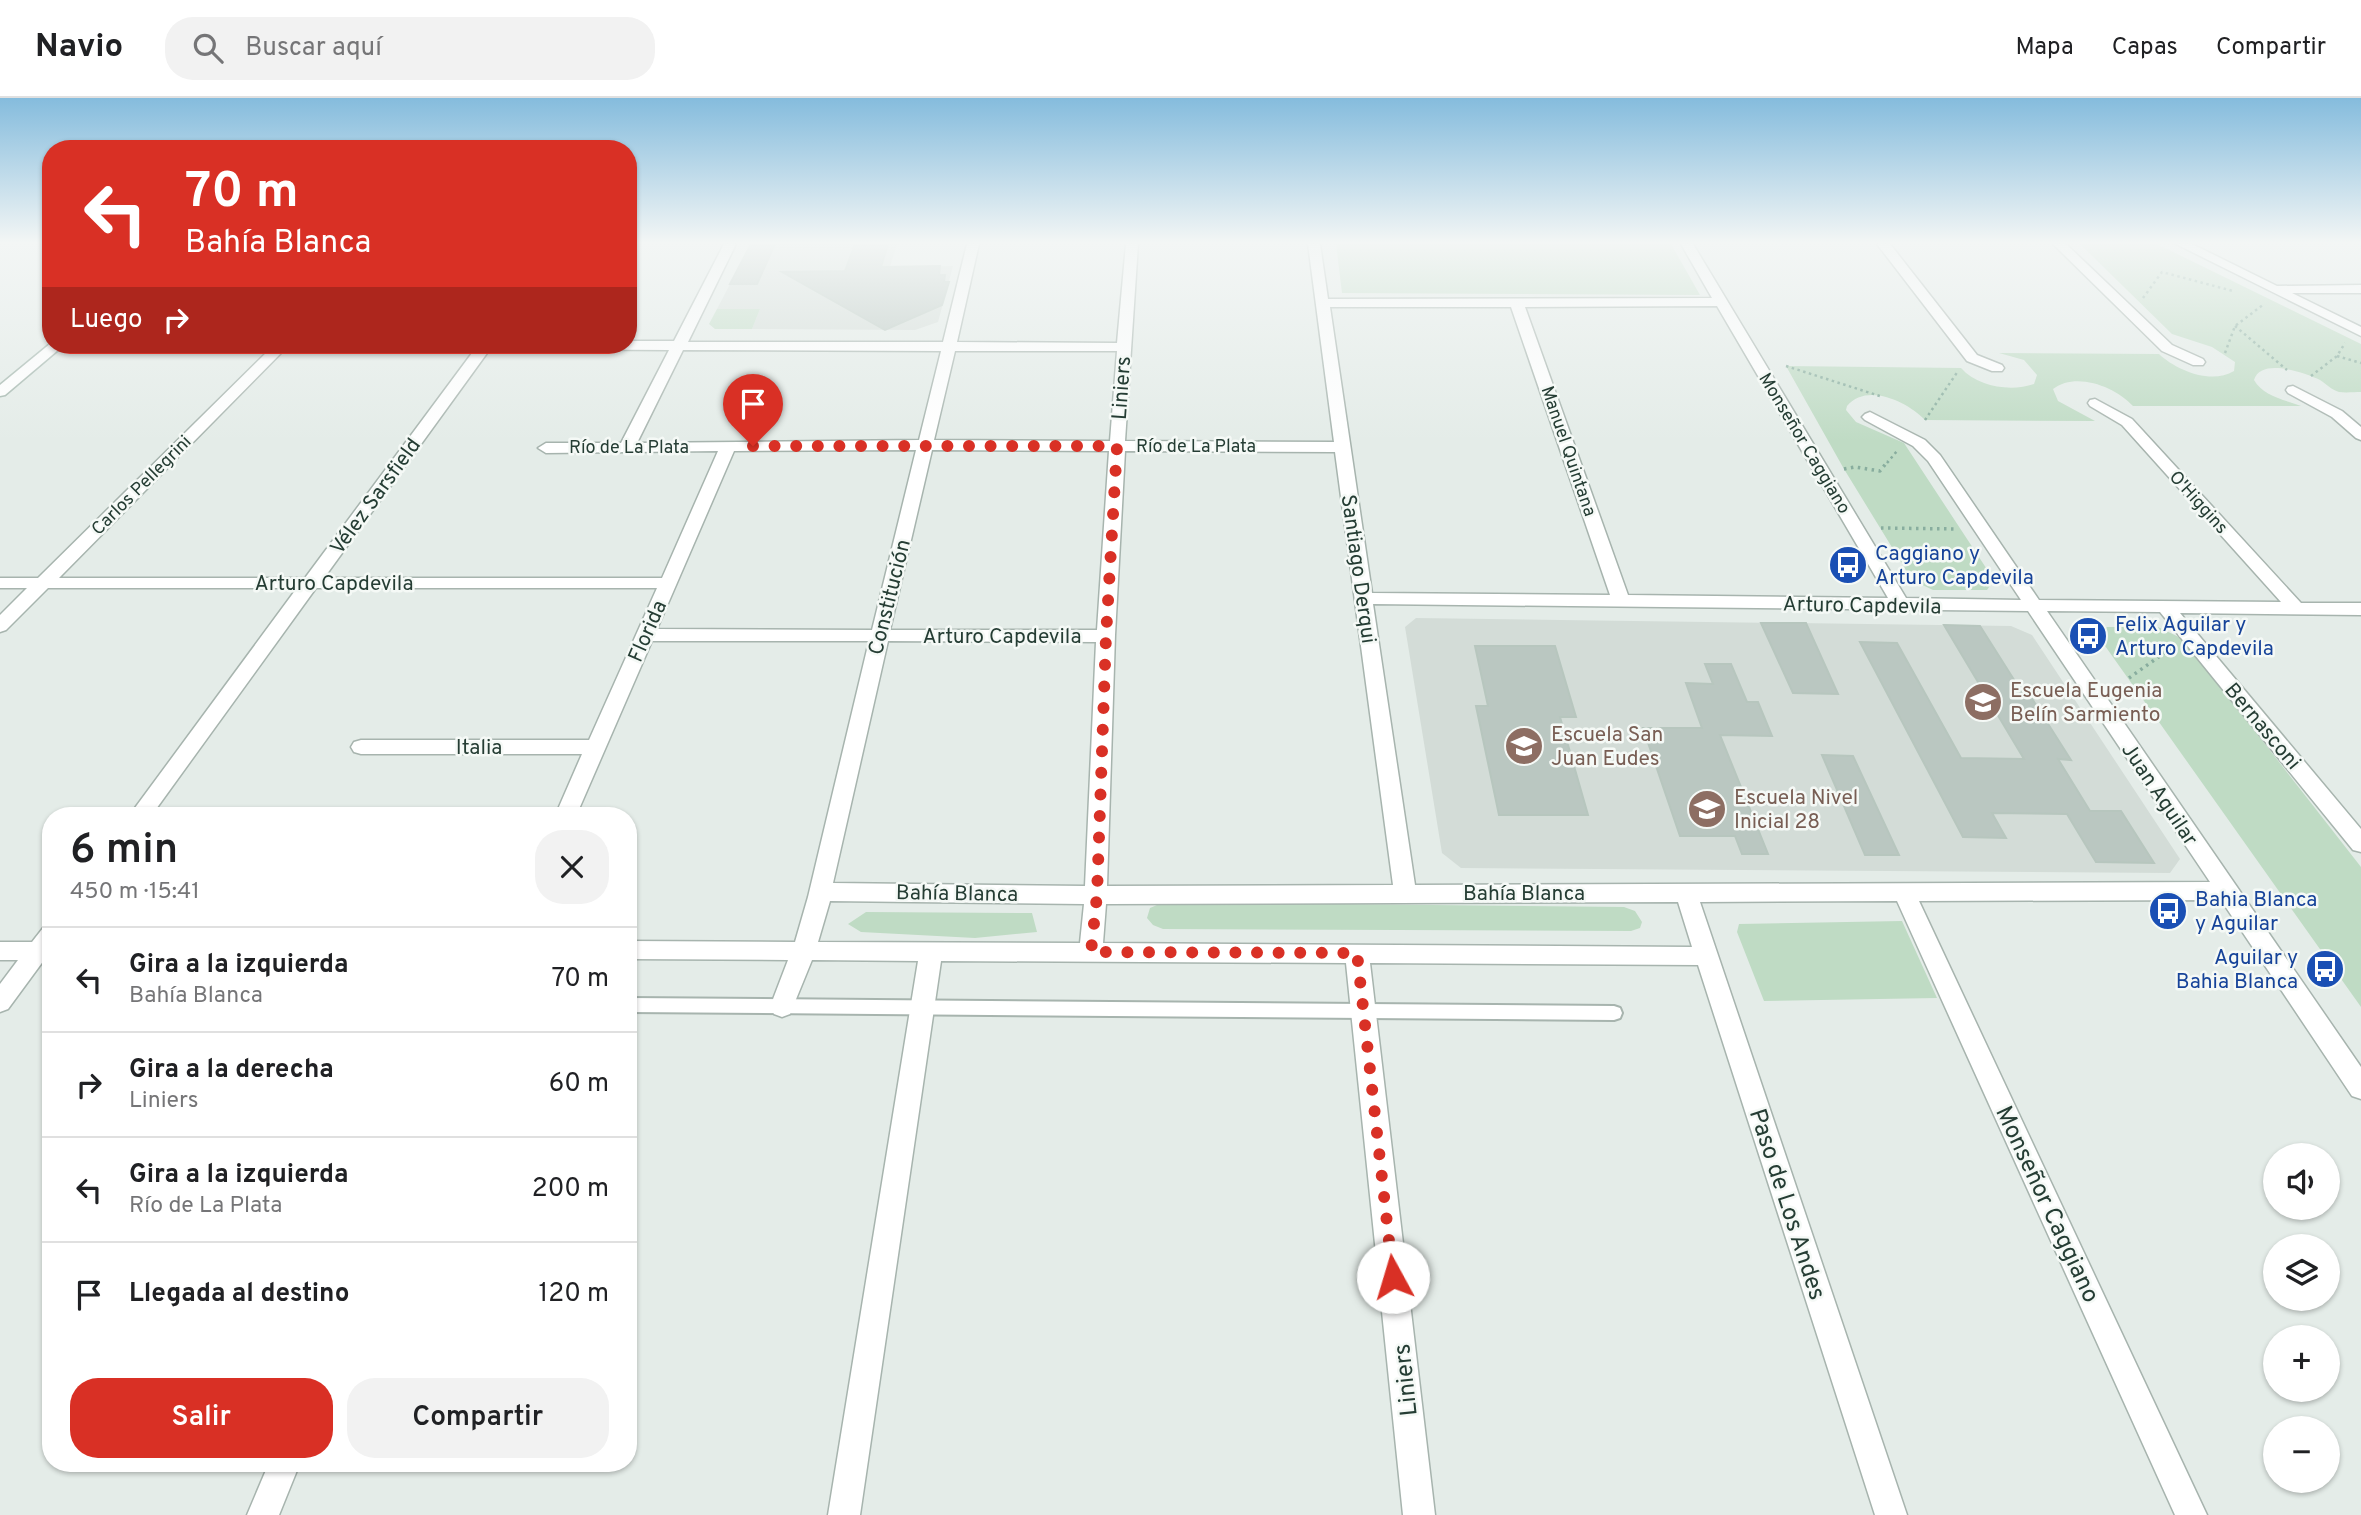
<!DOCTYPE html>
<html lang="es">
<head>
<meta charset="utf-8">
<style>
  body { margin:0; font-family:Overpass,sans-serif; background:#f2f2f2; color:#202124; height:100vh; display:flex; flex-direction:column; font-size:26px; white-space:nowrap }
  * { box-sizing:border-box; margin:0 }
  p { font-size:23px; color:#757577 }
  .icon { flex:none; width:38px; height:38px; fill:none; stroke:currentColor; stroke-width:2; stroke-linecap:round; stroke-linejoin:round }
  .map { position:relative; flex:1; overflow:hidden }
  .panel { position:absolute; left:42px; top:709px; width:595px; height:665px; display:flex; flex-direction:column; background:#fff; border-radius:28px; box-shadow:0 2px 5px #0004 }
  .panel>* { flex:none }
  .guide { position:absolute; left:42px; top:42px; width:595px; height:214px; border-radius:28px; box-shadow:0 2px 5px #0004; background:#d93025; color:#fff; overflow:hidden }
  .buttons { position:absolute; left:2263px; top:1045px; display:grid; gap:14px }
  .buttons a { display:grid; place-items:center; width:77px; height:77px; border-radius:50%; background:#fff; box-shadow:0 2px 5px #0004; font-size:35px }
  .pin { position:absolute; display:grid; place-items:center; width:60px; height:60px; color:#fff; margin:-72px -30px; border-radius:50% 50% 50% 0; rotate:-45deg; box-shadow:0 0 7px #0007 }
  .pin .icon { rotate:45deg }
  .me { position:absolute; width:77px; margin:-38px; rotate:354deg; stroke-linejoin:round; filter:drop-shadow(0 0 5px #0008) }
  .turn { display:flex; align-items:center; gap:24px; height:147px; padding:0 28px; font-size:32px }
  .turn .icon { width:91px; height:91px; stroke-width:2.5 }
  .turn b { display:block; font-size:49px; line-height:60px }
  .then { display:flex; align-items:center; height:66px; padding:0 28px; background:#0003; gap:14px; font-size:26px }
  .round { display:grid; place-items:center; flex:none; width:74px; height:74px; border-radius:28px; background:#f2f2f2 }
  .head { display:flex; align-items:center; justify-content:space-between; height:119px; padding:0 28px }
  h1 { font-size:42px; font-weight:600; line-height:52px }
  .primary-button { display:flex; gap:14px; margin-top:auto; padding:14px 28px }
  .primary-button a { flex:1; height:80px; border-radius:28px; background:#d93025; color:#fff; font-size:28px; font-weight:600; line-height:80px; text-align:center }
  .primary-button a+a { background:#f2f2f2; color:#202124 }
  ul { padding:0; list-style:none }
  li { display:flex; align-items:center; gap:21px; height:105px; padding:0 28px; border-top:2px solid #e0e0e0 }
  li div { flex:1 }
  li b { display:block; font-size:26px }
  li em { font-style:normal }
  header { display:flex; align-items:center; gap:42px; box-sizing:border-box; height:98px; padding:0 35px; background:#fff; border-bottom:2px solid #e0e0e0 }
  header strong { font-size:33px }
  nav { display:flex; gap:38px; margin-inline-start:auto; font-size:24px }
  .search { width:490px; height:63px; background:#f2f2f2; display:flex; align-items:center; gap:18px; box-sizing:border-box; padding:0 24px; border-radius:28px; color:#757577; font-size:26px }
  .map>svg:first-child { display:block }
  .built { fill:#d3dcd7 }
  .green { fill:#bfdbc4 }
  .building { fill:#bac7c1; stroke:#b7c6be; stroke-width:2 }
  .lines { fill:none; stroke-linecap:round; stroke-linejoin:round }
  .service-casing { stroke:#a7b4ae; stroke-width:4 }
  .minor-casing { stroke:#a7b4ae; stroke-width:3 }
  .secondary-casing { stroke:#a4b7ae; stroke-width:3 }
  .path-far1 { stroke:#88ad9e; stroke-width:2.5; stroke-dasharray:2.5 3.5; stroke-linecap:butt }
  .path { stroke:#88ad9e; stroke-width:3.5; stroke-dasharray:2.5 4.5; stroke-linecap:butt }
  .service { fill:#fff; fill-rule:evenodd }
  .minor { fill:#fff; fill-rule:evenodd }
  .secondary { fill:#fff; fill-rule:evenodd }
  .route { stroke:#d93025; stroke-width:12; stroke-dasharray:0 21.6 }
  .labels { text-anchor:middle; stroke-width:5; stroke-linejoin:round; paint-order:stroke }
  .far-street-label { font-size:18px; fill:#253d34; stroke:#f5f9f6 }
  .street-label { font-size:21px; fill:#253d34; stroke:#f5f9f6 }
  .transit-label { font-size:21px; fill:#164399; stroke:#f5f9f6; text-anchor:start }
  .education-label { font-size:21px; fill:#785e54; stroke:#f5f9f6; text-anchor:start }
  .near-street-label { font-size:24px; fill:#253d34; stroke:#f5f9f6 }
</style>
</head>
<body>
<header>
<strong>Navio</strong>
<div class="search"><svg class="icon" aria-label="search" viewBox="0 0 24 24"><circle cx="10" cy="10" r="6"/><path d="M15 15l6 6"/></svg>Buscar aquí</div>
<nav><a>Mapa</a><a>Capas</a><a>Compartir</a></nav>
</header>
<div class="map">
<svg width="2361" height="1417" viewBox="0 0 2361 1417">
  <rect width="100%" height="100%" fill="#e4ece8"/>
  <path class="built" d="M 751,146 L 897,146 L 890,169 L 953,168 L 938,224 L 915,232 L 752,231 L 760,211 L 717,211 Z
    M 1416,520 L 2011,528 L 2032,537 L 2180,761 L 2170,775 L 1461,770 L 1442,755 L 1405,529 Z"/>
  <path class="green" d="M 1336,146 L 1671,146 L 1700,197 L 1342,195 Z
    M 2080,146 L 2157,146 L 2361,246 L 2361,294 C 2354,294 2346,295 2339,294 C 2332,292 2326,286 2320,282 C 2305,275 2261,259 2254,282 C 2263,298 2285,302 2301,308 L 2133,308 C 2116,289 2076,273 2053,291 L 2058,303 L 2095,323 L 1925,322 C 1908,304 1867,284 1847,308 L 1846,312 L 1856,324 L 1904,345 L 1994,482 L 1987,492 L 1933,492 L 1912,482 L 1844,371 L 1786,268 L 1961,270 C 1978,289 2011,294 2034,286 L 2037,277 L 2024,262 L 1999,255 L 2159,256 C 2176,272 2211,287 2234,273 L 2235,264 L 2212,249 L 2172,236 Z
    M 717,211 L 760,211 L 752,231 L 715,231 L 709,226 Z
    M 2107,529 L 2158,529 L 2183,541 L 2361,769 L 2361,909 L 2098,538 Z
    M 1164,804 L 1624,809 L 1635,813 L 1642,824 L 1640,830 L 1631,833 L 1163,831 L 1153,827 L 1147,820 L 1150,810 Z
    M 866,814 L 1032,815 L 1037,834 L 975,840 L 861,834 L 848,826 Z
    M 1902,823 L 1937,900 L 1764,903 L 1737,834 L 1739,826 Z"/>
  <path class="building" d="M 751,146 L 775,146 L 757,186 L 730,186 Z
    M 855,146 L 888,146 L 881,169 L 940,168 L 939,177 L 945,177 L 944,184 L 949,184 L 942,207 L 885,232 L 782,174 L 845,173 Z
    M 1761,525 L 1806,525 L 1838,596 L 1793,595 Z
    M 1944,527 L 1980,528 L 2023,596 L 2029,596 L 2071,662 L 2058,661 L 2090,713 L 2121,713 L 2154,765 L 2096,764 L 2067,716 L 1992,715 L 2006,740 L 1963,739 L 1860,544 L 1897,545 L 1961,660 L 2024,661 Z
    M 1475,548 L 1555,548 L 1576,619 L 1560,619 L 1588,717 L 1499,717 L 1476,608 L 1488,608 Z
    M 1705,566 L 1731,566 L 1747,604 L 1758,604 L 1772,638 L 1720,637 L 1768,756 L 1742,756 L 1735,738 L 1680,738 L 1643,630 L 1702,630 L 1686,585 L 1713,586 Z
    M 1822,657 L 1853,658 L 1899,757 L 1865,757 Z"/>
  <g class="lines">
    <defs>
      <path id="service" d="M 628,900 L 1614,908 L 1620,910 L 1622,915 L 1620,920 L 1614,922 L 628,914 Z"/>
      <path id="minor" d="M 724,146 L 736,146 L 688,244 L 943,244 L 967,146 L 979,146 L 957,244 L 1117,245 L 1126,146 L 1138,146 L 1125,343 L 1334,344 L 1308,146 L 1320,146 L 1328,201 L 1712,200 L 1681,146 L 1693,146 L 1906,500 L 2021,502 L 1928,363 L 1913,348 L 1865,322 L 1862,319 L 1865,316 L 1870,314 L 1925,342 L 1940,357 L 2039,502 L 2281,504 L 2122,327 L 2090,308 L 2088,305 L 2090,302 L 2095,301 L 2132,321 L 2301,505 L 2361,505 L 2361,517 L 2180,515 L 2361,731 L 2361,754 L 2353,752 L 2160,514 L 2047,513 L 2361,969 L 2361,1001 L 2352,998 L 2221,802 L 1919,803 L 2207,1417 L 2175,1417 L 1897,803 L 1700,804 L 1907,1417 L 1875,1417 L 1698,867 L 1370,865 L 1435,1417 L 1403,1417 L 1346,865 L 941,863 L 860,1417 L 828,1417 L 918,863 L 812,862 L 790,916 L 782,919 L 774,916 L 770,909 L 788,862 L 628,861 L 628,843 L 795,844 L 808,799 L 869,543 L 652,543 L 576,718 L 555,718 L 582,656 L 361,656 L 354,654 L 351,649 L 354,644 L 361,642 L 589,642 L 657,490 L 316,490 L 151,718 L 129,718 L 297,490 L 48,490 L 6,532 L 0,534 L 0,517 L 27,490 L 0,490 L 0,480 L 38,480 L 274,247 L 289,247 L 59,480 L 305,480 L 475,251 L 422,251 L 415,247 L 628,247 L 628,243 L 674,243 ZM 1717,208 L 1888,500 L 1628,497 L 1525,209 ZM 1330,209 L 1511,209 L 1610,497 L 1372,495 ZM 490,251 L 669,252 L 621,345 L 546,345 L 538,350 L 546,355 L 718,353 L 662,480 L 324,480 ZM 683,252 L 941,253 L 919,342 L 637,345 ZM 955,253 L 1117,253 L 1110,343 L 934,342 ZM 916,352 L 872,532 L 657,531 L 734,353 ZM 932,352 L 1109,353 L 1097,532 L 890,532 ZM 1125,353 L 1335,354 L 1393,787 L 1107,788 L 1115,537 ZM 1373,506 L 2028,513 L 2210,784 L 1415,787 ZM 888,543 L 1096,544 L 1085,788 L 833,785 ZM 830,803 L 1084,806 L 1080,845 L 818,844 ZM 1678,804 L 1692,849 L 1103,845 L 1106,806 Z
        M 1877,146 L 1890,146 L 1977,257 L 2002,267 L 2004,270 L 2002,273 L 1992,273 L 1967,263 Z
        M 2053,146 L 2066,146 L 2172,247 L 2203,261 L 2205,264 L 2203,267 L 2193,267 L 2162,253 Z
        M 2176,146 L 2192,146 L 2277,188 L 2361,187 L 2361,195 L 2292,195 L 2361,229 L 2361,238 Z
        M 51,246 L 51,247 L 105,247 L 98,251 L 57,251 L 52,250 L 50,247 Z
        M 2293,288 L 2342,313 L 2361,329 L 2361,342 L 2356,340 L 2332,319 L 2288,295 L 2286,292 L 2288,289 Z
        M 51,827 L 51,861 L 44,862 L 8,911 L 0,914 L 0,886 L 18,862 L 0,862 L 0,844 L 32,844 L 43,830 Z
        M 269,1365 L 300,1365 L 279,1417 L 247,1417 Z"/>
      <path id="secondary" d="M 51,245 L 64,247 L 5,297 L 0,298 L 0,287 Z"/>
    </defs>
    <use href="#service" class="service-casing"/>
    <use href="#minor" class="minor-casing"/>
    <use href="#secondary" class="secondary-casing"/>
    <path class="path-far1" d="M 2143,200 L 2162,174 L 2233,193
      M 2235,228 L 2287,272
      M 2225,255 L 2235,228 L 2264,206
      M 2337,258 L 2361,265
      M 1786,268 L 1883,299
      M 2311,278 L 2337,258 L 2345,245
      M 1925,322 L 1958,273
      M 1887,365 L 1897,353"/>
    <path class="path" d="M 1844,371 L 1855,369 L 1880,373 L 1888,363
      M 1881,430 L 1958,431
      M 2129,580 L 2174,548"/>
    <use href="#service" class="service"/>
    <use href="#minor" class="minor"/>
    <use href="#secondary" class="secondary"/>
  </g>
  <linearGradient id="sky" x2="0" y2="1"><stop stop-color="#85bcdd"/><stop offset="0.42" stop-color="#f3f6f5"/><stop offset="1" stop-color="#f3f6f5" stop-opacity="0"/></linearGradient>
  <rect width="2361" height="344" fill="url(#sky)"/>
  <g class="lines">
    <path class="route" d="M 753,348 L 1117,348 L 1106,538 L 1097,797 L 1091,854 L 1357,855 L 1393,1179"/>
  </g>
  <defs>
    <symbol id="bus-disc" viewBox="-11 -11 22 22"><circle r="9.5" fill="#1a4fb4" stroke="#f5f9f6"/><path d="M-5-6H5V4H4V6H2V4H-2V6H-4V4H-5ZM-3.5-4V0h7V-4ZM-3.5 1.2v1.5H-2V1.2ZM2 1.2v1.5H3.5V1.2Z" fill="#fff"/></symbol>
    <symbol id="school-disc" viewBox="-11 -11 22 22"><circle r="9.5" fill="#8d6e63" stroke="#f5f9f6"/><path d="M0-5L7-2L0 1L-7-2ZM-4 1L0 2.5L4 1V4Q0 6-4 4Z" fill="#fff"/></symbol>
  </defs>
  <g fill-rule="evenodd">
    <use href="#bus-disc" x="1826" y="445" width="44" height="44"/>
    <use href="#bus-disc" x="2066" y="516" width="44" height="44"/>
    <use href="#school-disc" x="1961" y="582" width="44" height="44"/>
    <use href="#school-disc" x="1502" y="626" width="44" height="44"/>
    <use href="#school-disc" x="1685" y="689" width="44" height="44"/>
    <use href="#bus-disc" x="2146" y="791" width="44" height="44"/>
    <use href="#bus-disc" x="2303" y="849" width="44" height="44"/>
  </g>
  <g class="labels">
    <g class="far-street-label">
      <text transform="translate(1805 345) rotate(59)" y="6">Monseñor Caggiano</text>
      <text x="1196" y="354">Río de La Plata</text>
      <text x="629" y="355">Río de La Plata</text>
      <text transform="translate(1569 353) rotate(71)" y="6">Manuel Quintana</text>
      <text transform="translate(141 387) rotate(-45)" y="6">Carlos Pellegrini</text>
      <text transform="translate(2199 404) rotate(48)" y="6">O'Higgins</text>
    </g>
    <g class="street-label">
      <text transform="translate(1121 290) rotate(-86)" y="7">Liniers</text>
      <text transform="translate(375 398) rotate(-54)" y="7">Vélez Sarsfield</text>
      <text transform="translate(1359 471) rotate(82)" y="7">Santiago Derqui</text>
      <text x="334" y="492">Arturo Capdevila</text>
      <text transform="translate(889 499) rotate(-76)" y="7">Constitución</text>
      <text transform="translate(1862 507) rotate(1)" y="7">Arturo Capdevila</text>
      <text transform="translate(647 533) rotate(-66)" y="7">Florida</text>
      <text x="1002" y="545">Arturo Capdevila</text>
      <text transform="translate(2263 628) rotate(50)" y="7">Bernasconi</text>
      <text x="479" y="656">Italia</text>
      <text transform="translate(2160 696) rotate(56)" y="7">Juan Aguilar</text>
      <text transform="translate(957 795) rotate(1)" y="7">Bahía Blanca</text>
      <text x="1524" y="802">Bahía Blanca</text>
    </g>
    <g class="transit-label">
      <text x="1875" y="462">Caggiano y<tspan x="1875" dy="24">Arturo Capdevila</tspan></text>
      <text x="2115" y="533">Felix Aguilar y<tspan x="2115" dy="24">Arturo Capdevila</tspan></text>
      <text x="2195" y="808">Bahia Blanca<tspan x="2195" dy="24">y Aguilar</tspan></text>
      <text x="2298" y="866" text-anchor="end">Aguilar y<tspan x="2298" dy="24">Bahia Blanca</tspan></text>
    </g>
    <g class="education-label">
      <text x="2010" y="599">Escuela Eugenia<tspan x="2010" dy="24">Belín Sarmiento</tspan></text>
      <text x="1551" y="643">Escuela San<tspan x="1551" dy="24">Juan Eudes</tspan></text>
      <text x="1734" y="706">Escuela Nivel<tspan x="1734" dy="24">Inicial 28</tspan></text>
    </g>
    <g class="near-street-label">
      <text transform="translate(1788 1106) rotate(72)" y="8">Paso de Los Andes</text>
      <text transform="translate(2048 1106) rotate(65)" y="8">Monseñor Caggiano</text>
      <text transform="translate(1405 1282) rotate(-96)" y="8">Liniers</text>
    </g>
  </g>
</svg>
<div class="buttons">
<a><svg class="icon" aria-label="sound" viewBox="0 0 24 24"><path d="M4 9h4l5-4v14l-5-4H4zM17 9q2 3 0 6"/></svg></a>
<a><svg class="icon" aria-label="layers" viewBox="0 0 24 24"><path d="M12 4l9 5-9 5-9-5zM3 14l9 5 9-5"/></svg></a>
<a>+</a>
<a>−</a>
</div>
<div class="pin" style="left:753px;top:348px;background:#d93025"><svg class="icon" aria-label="arrive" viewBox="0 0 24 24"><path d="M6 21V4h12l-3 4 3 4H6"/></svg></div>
<svg class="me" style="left:1393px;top:1179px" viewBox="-20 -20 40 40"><circle r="19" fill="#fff"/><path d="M0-13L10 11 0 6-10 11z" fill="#d93025"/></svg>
<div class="guide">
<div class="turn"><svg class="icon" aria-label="left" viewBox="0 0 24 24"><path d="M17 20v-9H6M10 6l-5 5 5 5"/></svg><div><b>70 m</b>Bahía Blanca</div></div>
<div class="then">Luego<svg class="icon" aria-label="right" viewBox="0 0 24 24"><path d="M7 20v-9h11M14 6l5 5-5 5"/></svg></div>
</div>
<section class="panel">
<div class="head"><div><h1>6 min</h1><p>450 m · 15:41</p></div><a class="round"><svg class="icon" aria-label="close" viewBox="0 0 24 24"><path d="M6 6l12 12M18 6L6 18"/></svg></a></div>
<ul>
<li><svg class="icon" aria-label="left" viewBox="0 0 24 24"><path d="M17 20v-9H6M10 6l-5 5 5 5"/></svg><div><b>Gira a la izquierda</b><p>Bahía Blanca</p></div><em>70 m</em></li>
<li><svg class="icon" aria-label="right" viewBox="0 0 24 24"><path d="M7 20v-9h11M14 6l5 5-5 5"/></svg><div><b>Gira a la derecha</b><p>Liniers</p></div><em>60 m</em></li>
<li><svg class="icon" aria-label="left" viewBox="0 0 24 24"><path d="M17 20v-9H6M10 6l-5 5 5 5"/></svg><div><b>Gira a la izquierda</b><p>Río de La Plata</p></div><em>200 m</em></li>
<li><svg class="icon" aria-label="arrive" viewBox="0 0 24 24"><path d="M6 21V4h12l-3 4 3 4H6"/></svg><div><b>Llegada al destino</b></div><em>120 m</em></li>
</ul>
<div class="primary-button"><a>Salir</a><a>Compartir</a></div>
</section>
</div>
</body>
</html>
